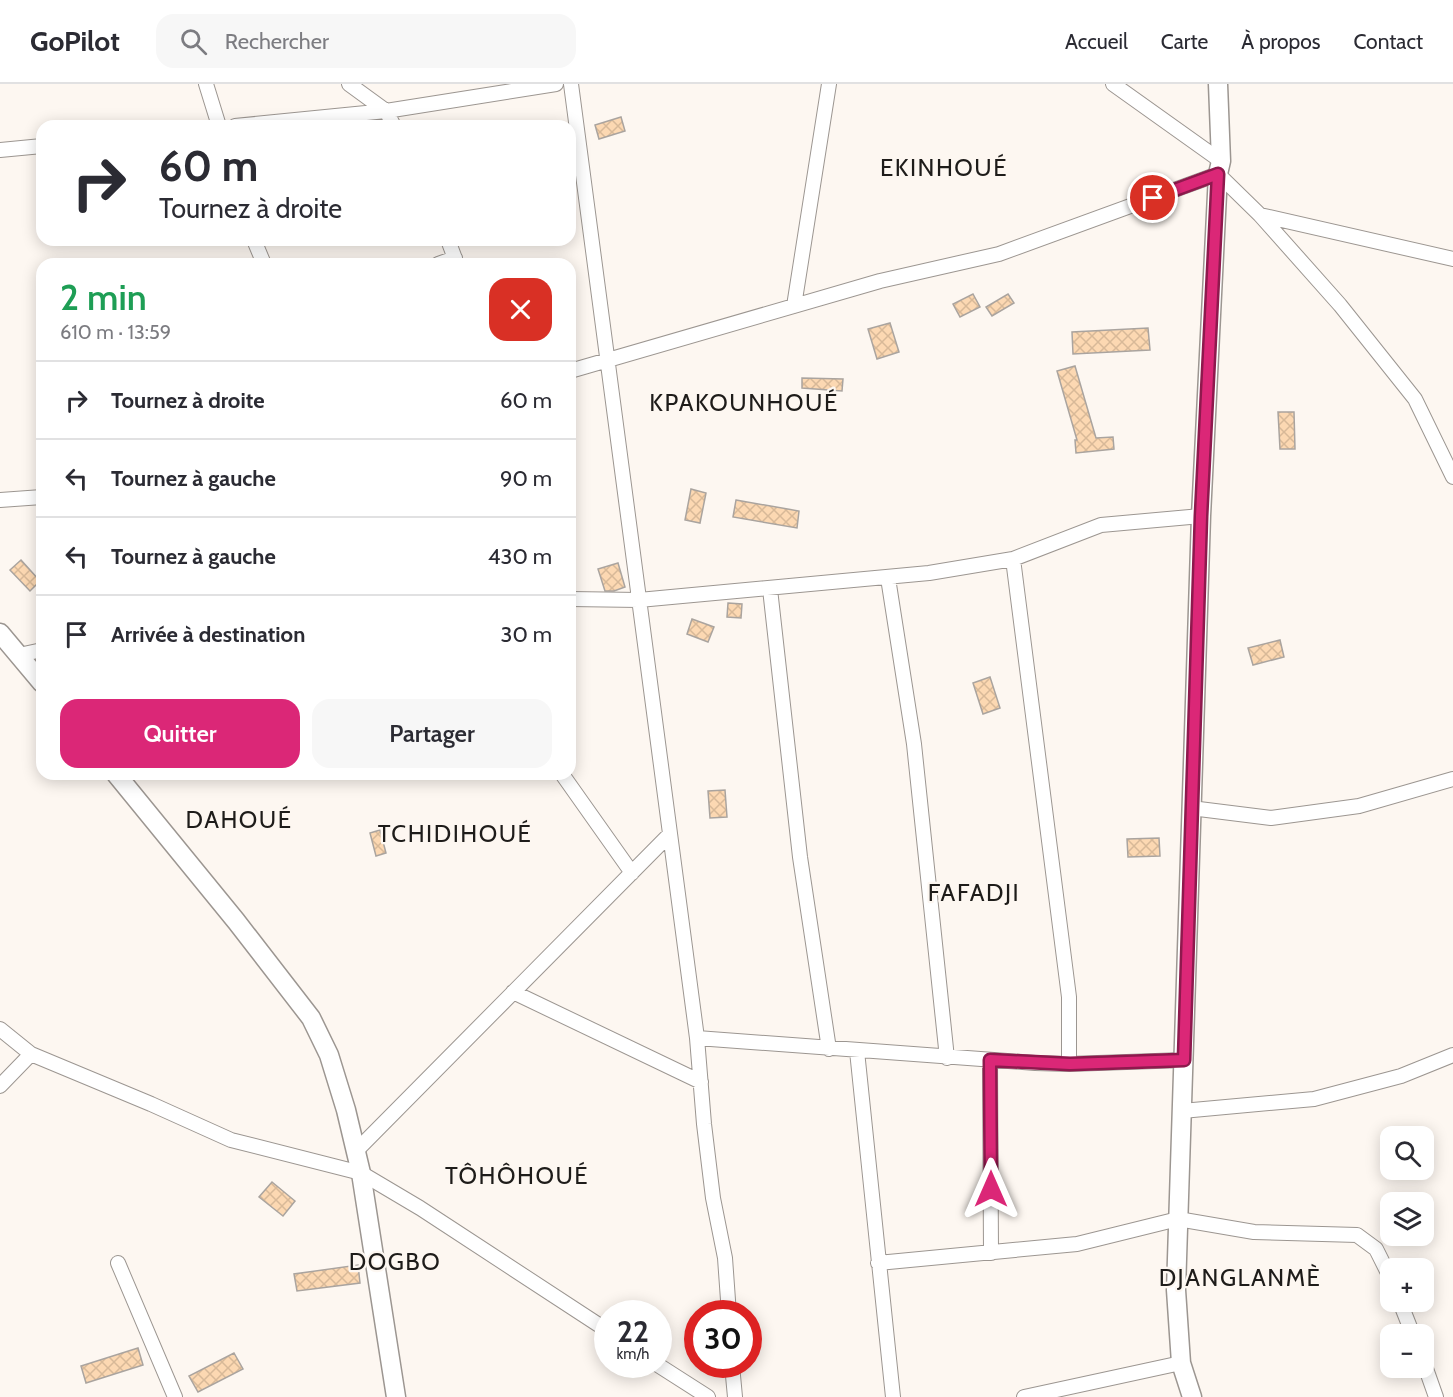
<!DOCTYPE html>
<html lang="fr">
<head>
<meta charset="utf-8">
<style>
  body { margin:0; font-family:Cabin,sans-serif; background:#f7f7f7; color:#2b2b33; height:100vh; display:flex; flex-direction:column; font-size:22px; white-space:nowrap }
  * { box-sizing:border-box; margin:0 }
  p { font-size:20px; color:#7c7c81 }
  .icon { flex:none; width:33px; height:33px; fill:none; stroke:currentColor; stroke-width:2; stroke-linecap:round; stroke-linejoin:round }
  .map { position:relative; flex:1; overflow:hidden }
  .sheet { position:absolute; left:36px; top:174px; width:540px; height:522px; display:flex; flex-direction:column; background:#fff; border-radius:18px; box-shadow:0 3px 15px #0003 }
  .sheet>* { flex:none }
  .banner { position:absolute; left:36px; top:36px; width:540px; height:126px; border-radius:18px; box-shadow:0 3px 15px #0003; background:#fff; color:#2b2b33; overflow:hidden }
  .tools { position:absolute; left:1380px; top:1042px; display:grid; gap:12px }
  .tools a { display:grid; place-items:center; width:54px; height:54px; border-radius:12px; background:#fff; box-shadow:0 3px 15px #0003; font-size:30px }
  .speed { position:absolute; left:594px; top:1216px; display:flex; gap:12px; font-size:30px; font-weight:700; text-align:center }
  .speed>* { display:grid; place-content:center; width:78px; height:78px; border-radius:50%; background:#fff; box-shadow:0 3px 15px #0003; line-height:1 }
  .speed small { font-size:15px; font-weight:400 }
  .speed .limit { border:9px solid #d22; background:#fff; color:#111 }
  .pin { position:absolute; display:grid; place-items:center; width:51px; height:51px; color:#fff; margin:-26px; border:3px solid #fff; border-radius:50%; box-shadow:0 2px 6px #0007 }
  .me { position:absolute; width:66px; margin:-33px; rotate:0deg; stroke-linejoin:round; filter:drop-shadow(0 0 4px #0008) }
  .turn { display:flex; align-items:center; gap:21px; height:126px; padding:0 24px; font-size:27px }
  .turn .icon { width:78px; height:78px; stroke-width:2.5 }
  .turn b { display:block; font-size:42px; line-height:51px }
  .round { display:grid; place-items:center; flex:none; width:63px; height:63px; border-radius:18px; background:#f7f7f7 }
  .summary { display:flex; align-items:center; justify-content:space-between; height:102px; padding:0 24px }
  h1 { font-size:36px; font-weight:600; line-height:45px; color:#1e9e55 }
  .button { display:flex; gap:12px; margin-top:auto; padding:12px 24px }
  .button a { flex:1; height:69px; border-radius:18px; background:#db2777; color:#fff; font-size:24px; font-weight:600; line-height:69px; text-align:center }
  .button a+a { background:#f7f7f7; color:#2b2b33 }
  ul { padding:0; list-style:none }
  li { display:flex; align-items:center; gap:18px; height:78px; padding:0 24px; border-top:2px solid #e1e1e2 }
  li div { flex:1 }
  li b { display:block; font-size:22px }
  li em { font-style:normal }
  header { display:flex; align-items:center; gap:36px; box-sizing:border-box; height:84px; padding:0 30px; background:#fff; border-bottom:2px solid #e1e1e2 }
  header strong { font-size:28px }
  nav { display:flex; gap:33px; margin-inline-start:auto; font-size:21px }
  .search { width:420px; height:54px; background:#f7f7f7; display:flex; align-items:center; gap:15px; box-sizing:border-box; padding:0 21px; border-radius:18px; color:#7c7c81; font-size:22px }
  .map>svg:first-child { display:block }
  .building { fill:url(#building-cross-hatch); stroke:#aaa49f; stroke-width:1.5 }
  .lines { fill:none; stroke-linecap:round; stroke-linejoin:round }
  .street-casing { stroke:#9c9691; stroke-width:16 }
  .secondary-casing { stroke:#9c9691; stroke-width:21 }
  .street { stroke:#fff; stroke-width:14 }
  .secondary { stroke:#fff; stroke-width:18 }
  .route-casing { stroke:#8e194d; stroke-width:15 }
  .route { stroke:#db2777; stroke-width:10 }
  .labels { text-anchor:middle; stroke-width:4.5; stroke-linejoin:round; paint-order:stroke }
  .quarter-label { font-size:24px; letter-spacing:1.5px; fill:#1e1c1a; stroke:#fdf7f1 }
</style>
</head>
<body>
<header>
<strong>GoPilot</strong>
<div class="search"><svg class="icon" aria-label="search" viewBox="0 0 24 24"><circle cx="10" cy="10" r="6"/><path d="M15 15l6 6"/></svg>Rechercher</div>
<nav><a>Accueil</a><a>Carte</a><a>À propos</a><a>Contact</a></nav>
</header>
<div class="map">
<svg width="1453" height="1313" viewBox="0 0 1453 1313">
  <defs>
    <pattern id="building-cross-hatch" width="8" height="8" patternUnits="userSpaceOnUse" patternTransform="scale(1.5)"><rect width="8" height="8" fill="#fcd8b2"/><path d="M0 0l8 8M0 8l8-8" fill="none" stroke="#d8b998"/></pattern>
  </defs>
  <rect width="100%" height="100%" fill="#fdf7f1"/>
  <path class="building" d="M 621,33 L 625,47 L 599,55 L 595,41 Z
    M 973,210 L 980,223 L 960,233 L 953,220 Z
    M 1008,210 L 1014,219 L 992,232 L 986,223 Z
    M 890,239 L 899,268 L 877,275 L 868,245 Z
    M 1148,244 L 1150,266 L 1073,270 L 1072,248 Z
    M 1075,282 L 1096,354 L 1113,353 L 1114,365 L 1076,369 L 1075,356 L 1077,356 L 1057,287 Z
    M 802,294 L 843,295 L 842,307 L 802,304 Z
    M 1278,328 L 1294,328 L 1295,365 L 1280,365 Z
    M 691,405 L 706,409 L 700,439 L 685,436 Z
    M 736,416 L 799,427 L 797,444 L 733,433 Z
    M 21,476 L 40,497 L 30,507 L 10,486 Z
    M 618,479 L 625,503 L 614,507 L 605,507 L 598,485 Z
    M 728,519 L 742,520 L 741,534 L 727,533 Z
    M 692,535 L 714,543 L 708,558 L 687,550 Z
    M 1280,556 L 1284,573 L 1253,581 L 1248,564 Z
    M 990,593 L 1000,624 L 983,630 L 973,599 Z
    M 725,706 L 727,733 L 710,734 L 708,707 Z
    M 380,746 L 386,769 L 376,772 L 370,749 Z
    M 1159,754 L 1160,772 L 1128,773 L 1127,755 Z
    M 272,1098 L 295,1117 L 283,1132 L 259,1113 Z
    M 358,1181 L 360,1199 L 297,1207 L 294,1190 Z
    M 138,1264 L 143,1281 L 86,1299 L 81,1282 Z
    M 234,1269 L 243,1285 L 198,1308 L 189,1292 Z"/>
  <g class="lines">
    <defs>
      <path id="street" d="M 206,0 L 219,42
        M 349,0 L 386,27 L 394,42
        M 571,0 L 697,954 L 704,1040 L 713,1114 L 725,1174 L 729,1230
        M 1113,0 L 1221,77
        M 235,42 L 386,27 L 556,0
        M 0,66 L 42,62
        M 1260,131 L 1453,175
        M 254,156 L 264,180
        M 448,156 L 457,180
        M 438,180 L 455,174
        M 794,222 L 829,0
        M 570,287 L 880,197 L 999,170 L 1218,90 L 1260,131 L 1340,221 L 1415,315 L 1453,393
        M 0,416 L 42,413
        M 1013,475 L 1069,913 L 1069,980
        M 888,494 L 914,660 L 947,974
        M 770,505 L 800,773 L 829,965
        M 570,515 L 639,516 L 929,489 L 1013,475 L 1101,441 L 1201,432
        M 19,571 L 42,566
        M 562,690 L 632,789
        M 1191,724 L 1271,734 L 1359,722 L 1453,695
        M 513,908 L 701,998
        M 0,945 L 31,970 L 151,1020 L 231,1056 L 361,1089 L 420,1124 L 608,1247
        M 697,954 L 1035,979 L 1069,980 L 1184,976
        M 857,967 L 893,1313
        M 990,976 L 991,1169
        M 0,1002 L 31,970
        M 1182,1027 L 1314,1015 L 1401,992 L 1453,971
        M 356,1067 L 670,750
        M 118,1179 L 175,1313
        M 878,1179 L 1077,1160 L 1178,1135 L 1254,1148 L 1357,1151 L 1376,1165 L 1390,1193
        M 1400,1218 L 1413,1251
        M 1424,1279 L 1436,1313
        M 658,1281 L 708,1313
        M 732,1281 L 735,1313
        M 1024,1313 L 1181,1279"/>
      <path id="secondary" d="M 0,549 L 42,599
        M 116,690 L 236,837 L 311,934 L 329,971 L 346,1026 L 361,1089 L 396,1313
        M 1192,1313 L 1181,1279 L 1176,1206 L 1201,432 L 1218,90 L 1221,77 L 1218,0"/>
    </defs>
    <use href="#street" class="street-casing"/>
    <use href="#secondary" class="secondary-casing"/>
    <use href="#street" class="street"/>
    <use href="#secondary" class="secondary"/>
  </g>
  <g class="lines">
    <defs>
      <path id="route" d="M 991,1105 L 990,976 L 1070,980 L 1184,976 L 1201,432 L 1218,90 L 1153,114"/>
    </defs>
    <use href="#route" class="route-casing"/>
    <use href="#route" class="route"/>
  </g>
  <g class="labels">
    <g class="quarter-label">
      <text x="944" y="92">EKINHOUÉ</text>
      <text x="744" y="327">KPAKOUNHOUÉ</text>
      <text x="239" y="744">DAHOUÉ</text>
      <text x="455" y="758">TCHIDIHOUÉ</text>
      <text x="974" y="817">FAFADJI</text>
      <text x="517" y="1100">TÔHÔHOUÉ</text>
      <text x="395" y="1186">DOGBO</text>
      <text x="1240" y="1202">DJANGLANMÈ</text>
    </g>
  </g>
</svg>
<div class="tools">
<a><svg class="icon" aria-label="search" viewBox="0 0 24 24"><circle cx="10" cy="10" r="6"/><path d="M15 15l6 6"/></svg></a>
<a><svg class="icon" aria-label="layers" viewBox="0 0 24 24"><path d="M12 4l9 5-9 5-9-5zM3 14l9 5 9-5"/></svg></a>
<a>+</a>
<a>−</a>
</div>
<div class="speed"><div>22<small>km/h</small></div><div class="limit">30</div></div>
<div class="pin" style="left:1153px;top:114px;background:#d93025"><svg class="icon" aria-label="arrive" viewBox="0 0 24 24"><path d="M6 21V4h12l-3 4 3 4H6"/></svg></div>
<svg class="me" style="left:991px;top:1105px" viewBox="-20 -20 40 40"><path d="M0-17L14 15 0 8-14 15z" fill="#db2777" stroke="#fff" stroke-width="4"/></svg>
<div class="banner">
<div class="turn"><svg class="icon" aria-label="right" viewBox="0 0 24 24"><path d="M7 20v-9h11M14 6l5 5-5 5"/></svg><div><b>60 m</b>Tournez à droite</div></div>
</div>
<section class="sheet">
<div class="summary"><div><h1>2 min</h1><p>610 m · 13:59</p></div><a class="round" style="background:#d93025;color:#fff"><svg class="icon" aria-label="close" viewBox="0 0 24 24"><path d="M6 6l12 12M18 6L6 18"/></svg></a></div>
<ul>
<li><svg class="icon" aria-label="right" viewBox="0 0 24 24"><path d="M7 20v-9h11M14 6l5 5-5 5"/></svg><div><b>Tournez à droite</b></div><em>60 m</em></li>
<li><svg class="icon" aria-label="left" viewBox="0 0 24 24"><path d="M17 20v-9H6M10 6l-5 5 5 5"/></svg><div><b>Tournez à gauche</b></div><em>90 m</em></li>
<li><svg class="icon" aria-label="left" viewBox="0 0 24 24"><path d="M17 20v-9H6M10 6l-5 5 5 5"/></svg><div><b>Tournez à gauche</b></div><em>430 m</em></li>
<li><svg class="icon" aria-label="arrive" viewBox="0 0 24 24"><path d="M6 21V4h12l-3 4 3 4H6"/></svg><div><b>Arrivée à destination</b></div><em>30 m</em></li>
</ul>
<div class="button"><a>Quitter</a><a>Partager</a></div>
</section>
</div>
</body>
</html>
